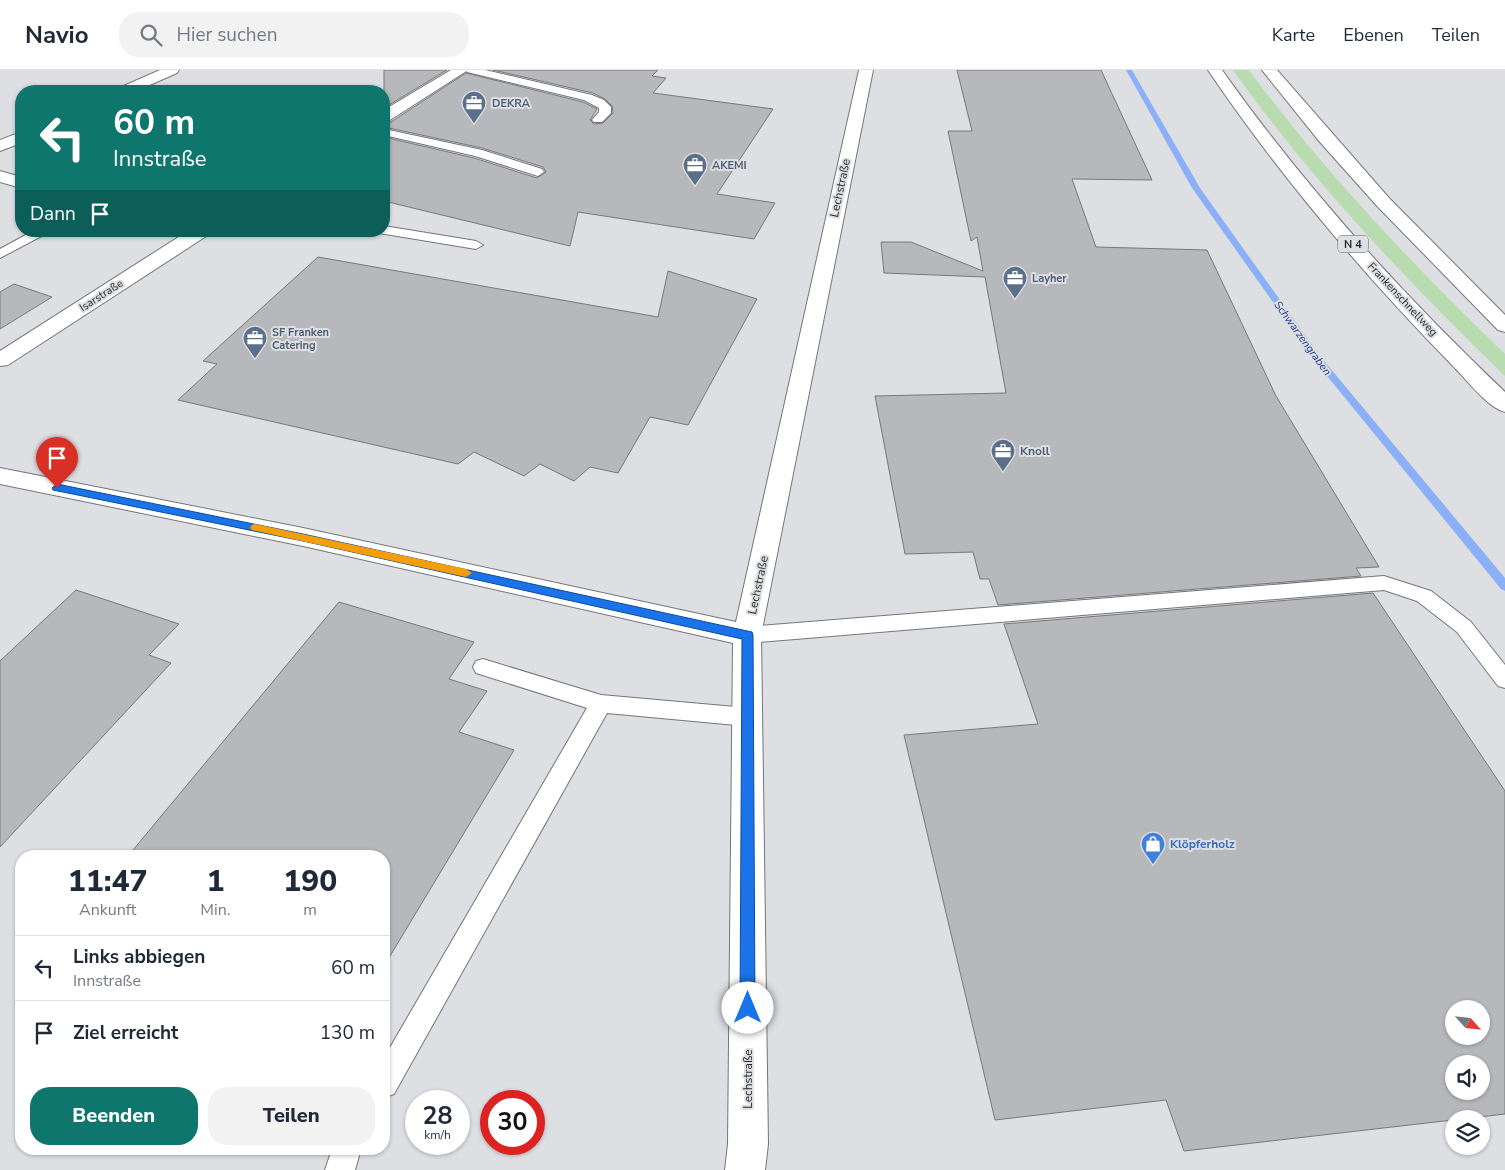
<!DOCTYPE html>
<html lang="de">
<head>
<meta charset="utf-8">
<style>
  body { margin:0; font-family:"Nunito Sans",sans-serif; background:#f2f2f3; color:#1f2937; height:100vh; display:flex; flex-direction:column; font-size:19px; white-space:nowrap }
  * { box-sizing:border-box; margin:0 }
  p { font-size:16px; color:#747a83 }
  .icon { flex:none; width:28px; height:28px; fill:none; stroke:currentColor; stroke-width:2; stroke-linecap:round; stroke-linejoin:round }
  .map { position:relative; flex:1; overflow:hidden }
  .drawer { position:absolute; left:15px; top:780px; width:375px; height:305px; display:flex; flex-direction:column; background:#fff; border-radius:20px; box-shadow:0 1px 4px #0004 }
  .drawer>* { flex:none }
  .guide { position:absolute; left:15px; top:15px; width:375px; height:152px; border-radius:20px; box-shadow:0 1px 4px #0004; background:#0f766e; color:#fff; overflow:hidden }
  .needle { width:32px; rotate:117deg }
  .fabs { position:absolute; left:1445px; top:930px; display:grid; gap:10px }
  .fabs a { display:grid; place-items:center; width:45px; height:45px; border-radius:50%; background:#fff; box-shadow:0 1px 4px #0004; font-size:25px }
  .speed { position:absolute; left:405px; top:1020px; display:flex; gap:10px; font-size:25px; font-weight:700; text-align:center }
  .speed>* { display:grid; place-content:center; width:65px; height:65px; border-radius:50%; background:#fff; box-shadow:0 1px 4px #0004; line-height:1 }
  .speed small { font-size:12px; font-weight:400 }
  .speed .limit { border:8px solid #d22; background:#fff; color:#111 }
  .pin { position:absolute; display:grid; place-items:center; width:42px; height:42px; color:#fff; margin:-51px -21px; border-radius:50% 50% 50% 0; rotate:-45deg; box-shadow:0 0 5px #0007 }
  .pin .icon { rotate:45deg }
  .me { position:absolute; width:55px; margin:-28px; rotate:0deg; stroke-linejoin:round; filter:drop-shadow(0 0 4px #0008) }
  .turn { display:flex; align-items:center; gap:18px; height:105px; padding:0 15px; font-size:22px }
  .turn .icon { width:65px; height:65px; stroke-width:2.5 }
  .turn b { display:block; font-size:35px; line-height:42px }
  .then { display:flex; align-items:center; height:48px; padding:0 15px; background:#0003; gap:10px; font-size:19px }
  .eta { display:flex; justify-content:space-evenly; align-items:center; height:85px; text-align:center }
  .eta b { font-size:30px; font-weight:800; line-height:35px }
  .button { display:flex; gap:10px; margin-top:auto; padding:10px 15px }
  .button a { flex:1; height:58px; border-radius:20px; background:#0f766e; color:#fff; font-size:20px; font-weight:800; line-height:58px; text-align:center }
  .button a+a { background:#f2f2f3; color:#1f2937 }
  ul { padding:0; list-style:none }
  li { display:flex; align-items:center; gap:15px; height:65px; padding:0 15px; border-top:1px solid #e0e1e3 }
  li div { flex:1 }
  li b { display:block; font-size:19px }
  li em { font-style:normal }
  header { display:flex; align-items:center; gap:30px; box-sizing:border-box; height:70px; padding:0 25px; background:#fff; border-bottom:1px solid #e0e1e3 }
  header strong { font-size:24px }
  nav { display:flex; gap:28px; margin-inline-start:auto; font-size:18px }
  .search { width:350px; height:45px; background:#f2f2f3; display:flex; align-items:center; gap:12px; box-sizing:border-box; padding:0 18px; border-radius:20px; color:#747a83; font-size:19px }
  .map>svg:first-child { display:block }
  .green { fill:#b8dcaf }
  .lines { fill:none; stroke-linecap:round; stroke-linejoin:round }
  .stream { fill:#8cb0f8; fill-rule:evenodd }
  .building { fill:#b7b8bc; stroke:#76787b; fill-rule:evenodd }
  .service-casing { stroke:#747679; stroke-width:2 }
  .minor-casing { stroke:#747679; stroke-width:2 }
  .trunk-casing { stroke:#747679; stroke-width:2 }
  .service { fill:#fff; fill-rule:evenodd }
  .minor { fill:#fff; fill-rule:evenodd }
  .trunk { fill:#fff; fill-rule:evenodd }
  .route { fill:#1a73e8; stroke:#114b97 }
  .slow { fill:#f59e0b }
  .labels { text-anchor:middle; stroke-width:4; stroke-linejoin:round; paint-order:stroke }
  .far-service-label { font-size:11px; font-weight:bold; fill:#4e5e75; stroke:#dedfe3; text-anchor:start }
  .shield { fill:#dedfe3; stroke:#5e5f61; stroke-width:1 }
  .shield-label { font-size:11px; font-weight:bold; fill:#272829 }
  .far-street-label { font-size:11px; fill:#272829; stroke:#dedfe3 }
  .far-water-label { font-size:11px; font-style:italic; fill:#18398b; stroke:#dedfe3 }
  .street-label { font-size:12px; fill:#272829; stroke:#dedfe3 }
  .service-label { font-size:12px; font-weight:bold; fill:#4e5e75; stroke:#dedfe3; text-anchor:start }
  .shop-label { font-size:12px; font-weight:bold; fill:#366cbe; stroke:#dedfe3; text-anchor:start }
</style>
</head>
<body>
<header>
<strong>Navio</strong>
<div class="search"><svg class="icon" aria-label="search" viewBox="0 0 24 24"><circle cx="10" cy="10" r="6"/><path d="M15 15l6 6"/></svg>Hier suchen</div>
<nav><a>Karte</a><a>Ebenen</a><a>Teilen</a></nav>
</header>
<div class="map">
<svg width="1505" height="1100" viewBox="0 0 1505 1100">
  <rect width="100%" height="100%" fill="#dedfe3"/>
  <path class="green" d="M 1233,0 L 1249,0 C 1324,102 1414,196 1505,284 L 1505,306 C 1408,212 1311,110 1233,0 Z"/>
  <g class="lines">
    <path class="stream" d="M 1126,0 L 1132,0 L 1200,118 L 1320,286 L 1505,508 L 1505,521 L 1501,519 L 1314,290 L 1192,118 Z"/>
  </g>
  <path class="building" d="M 384,0 L 447,0 L 384,38 Z
    M 493,0 L 658,0 L 652,6 L 666,8 L 653,23 L 773,39 L 717,124 L 775,133 L 754,169 L 578,142 L 570,176 L 384,131 L 384,67 L 474,88 L 537,108 L 546,102 L 543,97 L 482,78 L 384,57 L 384,54 L 391,52 L 466,3 L 583,32 L 597,39 L 590,50 L 594,54 L 603,53 L 613,43 L 612,36 L 605,29 L 593,23 Z
    M 957,0 L 1101,0 L 1152,110 L 1072,109 L 1096,177 L 1207,180 L 1276,326 L 1379,497 L 1356,498 L 1361,506 L 998,535 L 989,509 L 980,509 L 973,482 L 905,484 L 875,326 L 1006,323 L 985,207 L 884,203 L 881,172 L 911,172 L 983,201 L 977,167 L 971,171 L 948,61 L 972,61 Z
    M 318,187 L 658,247 L 668,201 L 757,229 L 688,355 L 650,347 L 618,403 L 590,397 L 574,411 L 540,394 L 524,406 L 474,382 L 458,394 L 178,330 L 217,294 L 203,291 Z
    M 14,214 L 52,227 L 0,259 L 0,222 Z
    M 76,520 L 179,554 L 149,585 L 171,593 L 0,777 L 0,591 Z
    M 1373,523 L 1505,721 L 1505,1044 L 1184,1081 L 1166,1030 L 995,1050 L 904,665 L 1038,654 L 1004,554 ZM 1454,939 L 1481,939 L 1481,966 L 1454,966 ZM 1454,994 L 1481,994 L 1481,1021 L 1454,1021 Z
    M 339,532 L 474,572 L 449,609 L 487,621 L 459,662 L 514,680 L 384,896 L 384,786 L 128,786 Z"/>
  <g class="lines">
    <defs>
      <path id="service" d="M 466,0 L 485,0 L 592,25 L 604,30 L 611,37 L 611,43 L 602,52 L 594,52 L 592,50 L 599,42 L 599,38 L 584,30 L 467,2 Z
        M 384,59 L 482,80 L 542,99 L 544,102 L 538,106 L 475,86 L 384,65 Z
        M 384,156 L 476,171 L 483,175 L 476,179 L 379,163 L 378,161 L 384,161 Z
        M 33,161 L 51,161 L 0,188 L 0,179 Z
        M 1384,506 L 1431,521 L 1471,552 L 1505,595 L 1505,618 L 1498,616 L 1457,562 L 1417,531 L 1384,520 L 747,573 L 740,571 L 737,565 L 740,559 L 747,557 Z
        M 483,589 L 601,625 L 747,638 L 755,641 L 758,647 L 755,653 L 747,656 L 607,643 L 394,1024 L 384,1028 L 384,988 L 587,638 L 476,603 L 473,597 L 476,591 Z
        M 332,1079 L 361,1079 L 355,1100 L 325,1100 Z"/>
      <path id="minor" d="M 160,0 L 179,0 L 177,3 L 136,21 L 116,21 L 119,18 Z
        M 451,0 L 468,0 L 390,50 L 384,52 L 384,40 Z
        M 859,0 L 873,0 L 761,565 L 768,1074 L 765,1100 L 725,1100 L 728,1074 L 733,573 L 303,476 L 0,414 L 0,398 L 303,458 L 736,552 Z
        M 21,62 L 21,73 L 0,81 L 0,70 Z
        M 0,101 L 21,107 L 21,118 L 0,112 Z
        M 188,161 L 210,161 L 208,165 L 8,295 L 0,296 L 0,281 Z"/>
      <path id="trunk" d="M 1208,0 L 1222,0 C 1304,116 1402,224 1505,322 L 1505,342 C 1488,338 1465,308 1452,295 C 1363,204 1279,105 1208,0 Z
        M 1262,0 L 1277,0 L 1389,128 L 1505,245 L 1505,262 L 1498,260 L 1377,136 L 1319,71 Z"/>
    </defs>
    <use href="#service" class="service-casing"/>
    <use href="#minor" class="minor-casing"/>
    <use href="#trunk" class="trunk-casing"/>
    <use href="#service" class="service"/>
    <use href="#minor" class="minor"/>
    <use href="#trunk" class="trunk"/>
  </g>
  <path class="route" d="M 57,414 L 303,464 L 752,562 L 753,565 L 755,938 L 753,944 L 748,946 L 742,944 L 740,938 L 742,569 L 303,471 L 53,420 L 52,418 Z"/>
  <path class="slow" d="M 255,454 L 466,499 L 472,503 L 466,507 L 252,460 L 250,458 L 252,455 Z"/>
  <defs>
    <symbol id="office-pin" viewBox="-11 -11 22 30"><path d="M0 17L-7.5 6A9.5 9.5 0 1 1 7.5 6Z" fill="#5c6f8a" stroke="#dedfe3"/><path d="M-6-3h4V-5.5h4V-3h4V5H-6ZM-1-4.5V-3h2v-1.5ZM-6 0V1H6V0Z" fill="#fff"/></symbol>
    <symbol id="shop-pin" viewBox="-11 -11 22 30"><path d="M0 17L-7.5 6A9.5 9.5 0 1 1 7.5 6Z" fill="#3f7fe0" stroke="#dedfe3"/><path d="M-5-2.5h2.3a2.7 3.5 0 0 1 5.4 0H5L5.5 6h-11ZM-1.5-2.5h3a1.5 2.3 0 0 0-3 0Z" fill="#fff"/></symbol>
  </defs>
  <g fill-rule="evenodd">
    <use href="#office-pin" x="460" y="19" width="28" height="38"/>
    <use href="#office-pin" x="681" y="81" width="28" height="38"/>
    <use href="#office-pin" x="1001" y="194" width="28" height="38"/>
    <use href="#office-pin" x="241" y="254" width="28" height="38"/>
    <use href="#office-pin" x="989" y="367" width="28" height="38"/>
    <use href="#shop-pin" x="1139" y="760" width="28" height="38"/>
  </g>
  <g class="labels">
    <g class="far-service-label">
      <text x="492" y="37">DEKRA</text>
      <text x="712" y="99">AKEMI</text>
      <text x="1032" y="212">Layher</text>
      <text x="272" y="266">SF Franken<tspan x="272" dy="13">Catering</tspan></text>
    </g>
    <rect class="shield" x="1338" y="165.5" width="30" height="17" rx="4"/>
    <g class="shield-label">
      <text x="1353" y="178">N 4</text>
    </g>
    <g class="far-street-label">
      <text transform="translate(101 225) rotate(-33)" y="4">Isarstraße</text>
      <text transform="translate(1403 229) rotate(47)" y="4">Frankenschnellweg</text>
    </g>
    <g class="far-water-label">
      <text transform="translate(1303 268) rotate(54)" y="4">Schwarzengraben</text>
    </g>
    <g class="street-label">
      <text transform="translate(840 118) rotate(-78)" y="4">Lechstraße</text>
      <text transform="translate(758 515) rotate(-78)" y="4">Lechstraße</text>
      <text transform="translate(748 1009) rotate(-90)" y="4">Lechstraße</text>
    </g>
    <g class="service-label">
      <text x="1020" y="385">Knoll</text>
    </g>
    <g class="shop-label">
      <text x="1170" y="778">Klöpferholz</text>
    </g>
  </g>
</svg>
<div class="fabs">
<a><svg class="needle" viewBox="-14 -14 28 28"><path d="M0-13l5 13h-10z" fill="#e53935"/><path d="M0 13l5-13h-10z" fill="#747a83"/></svg></a>
<a><svg class="icon" aria-label="sound" viewBox="0 0 24 24"><path d="M4 9h4l5-4v14l-5-4H4zM17 9q2 3 0 6"/></svg></a>
<a><svg class="icon" aria-label="layers" viewBox="0 0 24 24"><path d="M12 4l9 5-9 5-9-5zM3 14l9 5 9-5"/></svg></a>
</div>
<div class="speed"><div>28<small>km/h</small></div><div class="limit">30</div></div>
<div class="pin" style="left:57px;top:418px;background:#d93025"><svg class="icon" aria-label="arrive" viewBox="0 0 24 24"><path d="M6 21V4h12l-3 4 3 4H6"/></svg></div>
<svg class="me" style="left:748px;top:938px" viewBox="-20 -20 40 40"><circle r="19" fill="#fff"/><path d="M0-13L10 11 0 6-10 11z" fill="#1a73e8"/></svg>
<div class="guide">
<div class="turn"><svg class="icon" aria-label="left" viewBox="0 0 24 24"><path d="M17 20v-9H6M10 6l-5 5 5 5"/></svg><div><b>60 m</b>Innstraße</div></div>
<div class="then">Dann<svg class="icon" aria-label="arrive" viewBox="0 0 24 24"><path d="M6 21V4h12l-3 4 3 4H6"/></svg></div>
</div>
<section class="drawer">
<div class="eta">
<div><b>11:47</b><p>Ankunft</p></div>
<div><b>1</b><p>Min.</p></div>
<div><b>190</b><p>m</p></div>
</div>
<ul>
<li><svg class="icon" aria-label="left" viewBox="0 0 24 24"><path d="M17 20v-9H6M10 6l-5 5 5 5"/></svg><div><b>Links abbiegen</b><p>Innstraße</p></div><em>60 m</em></li>
<li><svg class="icon" aria-label="arrive" viewBox="0 0 24 24"><path d="M6 21V4h12l-3 4 3 4H6"/></svg><div><b>Ziel erreicht</b></div><em>130 m</em></li>
</ul>
<div class="button"><a>Beenden</a><a>Teilen</a></div>
</section>
</div>
</body>
</html>
